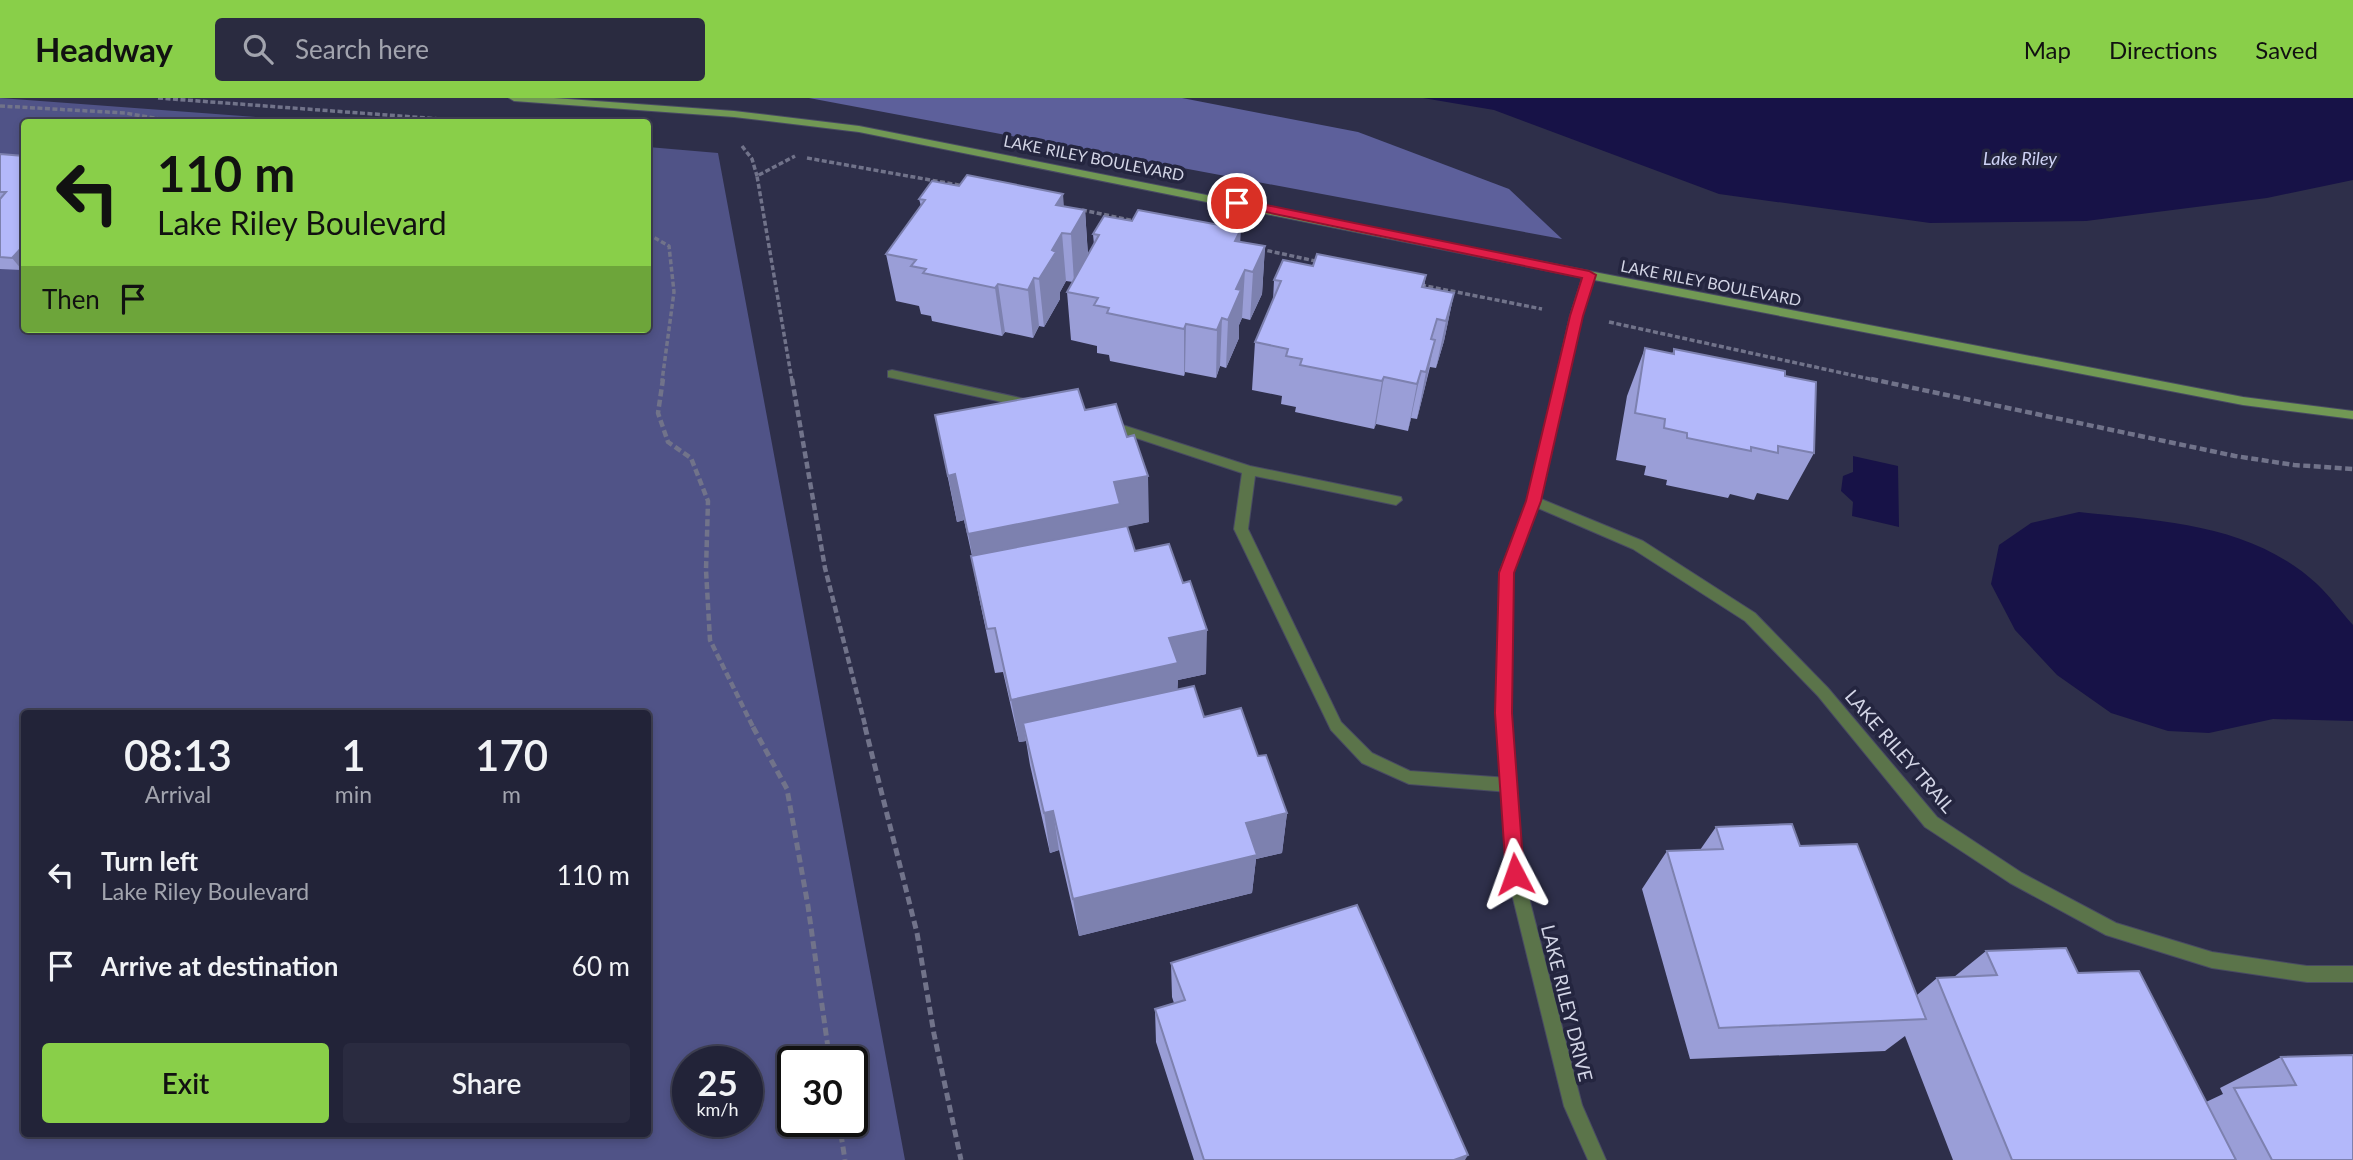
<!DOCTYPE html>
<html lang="en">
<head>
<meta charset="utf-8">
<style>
  body { margin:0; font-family:Lato,sans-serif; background:#2a2b40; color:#f1f3f6; height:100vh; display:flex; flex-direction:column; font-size:26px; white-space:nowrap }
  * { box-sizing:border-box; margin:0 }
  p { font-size:23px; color:#a2a4ae }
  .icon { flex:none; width:38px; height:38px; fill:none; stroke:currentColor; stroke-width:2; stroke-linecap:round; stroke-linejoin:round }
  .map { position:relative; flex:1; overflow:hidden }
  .drawer { position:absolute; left:21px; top:612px; width:630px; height:427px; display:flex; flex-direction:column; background:#222338; border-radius:7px; box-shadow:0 4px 10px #0003,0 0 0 2px #3f4053 }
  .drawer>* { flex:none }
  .guide { position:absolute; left:21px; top:21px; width:630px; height:214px; border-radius:7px; box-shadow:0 4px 10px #0003,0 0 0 2px #3f4053; background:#89cf49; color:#111; overflow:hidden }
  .speed { position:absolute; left:672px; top:948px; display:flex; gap:14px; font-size:35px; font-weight:700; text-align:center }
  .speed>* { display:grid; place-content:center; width:91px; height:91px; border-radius:50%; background:#222338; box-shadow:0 4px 10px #0003,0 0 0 2px #3f4053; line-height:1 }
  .speed small { font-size:18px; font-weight:400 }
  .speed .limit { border:4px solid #111; border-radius:10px; background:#fff; color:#111 }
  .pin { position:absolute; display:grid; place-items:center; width:60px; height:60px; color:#fff; margin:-30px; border:4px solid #fff; border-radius:50%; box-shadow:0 2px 7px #0007 }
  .me { position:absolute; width:77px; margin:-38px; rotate:356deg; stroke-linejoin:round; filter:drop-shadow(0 0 5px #0008) }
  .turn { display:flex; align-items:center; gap:24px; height:147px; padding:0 21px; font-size:32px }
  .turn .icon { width:91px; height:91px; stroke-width:2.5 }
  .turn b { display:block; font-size:49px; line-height:60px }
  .then { display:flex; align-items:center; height:66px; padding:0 21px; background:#0003; gap:14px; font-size:26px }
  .eta { display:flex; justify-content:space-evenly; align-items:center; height:119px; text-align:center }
  .eta b { font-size:42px; font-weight:600; line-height:49px }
  .cta { display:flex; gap:14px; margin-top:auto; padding:14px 21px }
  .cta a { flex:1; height:80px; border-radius:7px; background:#89cf49; color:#111; font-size:28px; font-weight:600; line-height:80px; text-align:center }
  .cta a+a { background:#2a2b40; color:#f1f3f6 }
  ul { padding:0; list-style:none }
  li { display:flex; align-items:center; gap:21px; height:91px; padding:0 21px }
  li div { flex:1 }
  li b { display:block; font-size:26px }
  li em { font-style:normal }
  header { display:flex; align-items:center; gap:42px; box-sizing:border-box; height:98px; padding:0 35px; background:#89cf49; color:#111 }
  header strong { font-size:33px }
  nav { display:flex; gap:38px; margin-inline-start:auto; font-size:24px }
  .search { width:490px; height:63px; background:#2a2b40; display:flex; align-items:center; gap:18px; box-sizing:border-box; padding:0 24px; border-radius:7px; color:#a2a4ae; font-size:26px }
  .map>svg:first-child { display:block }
  .green { fill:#505387; fill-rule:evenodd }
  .forest { fill:#5d609b }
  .water { fill:#171247 }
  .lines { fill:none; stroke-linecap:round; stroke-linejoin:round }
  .lane-casing { stroke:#484a63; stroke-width:2 }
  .street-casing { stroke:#484a63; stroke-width:2 }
  .secondary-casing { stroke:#484a63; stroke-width:2 }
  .path-far2 { stroke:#71738a; stroke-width:3.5; stroke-dasharray:5 2.5; stroke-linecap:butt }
  .path-far1 { stroke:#71738a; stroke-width:4.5; stroke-dasharray:7 3.5; stroke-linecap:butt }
  .path { stroke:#71738a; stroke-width:5; stroke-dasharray:8 4.5; stroke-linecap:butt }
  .lane { fill:#5b744a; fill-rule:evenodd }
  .street { fill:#5b744a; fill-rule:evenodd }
  .secondary { fill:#719854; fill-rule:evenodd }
  .wall { fill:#9a9ed7 }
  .shaded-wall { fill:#7d81af }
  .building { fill:#b3b8fa; stroke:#7d81af; stroke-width:2 }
  .route { fill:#e11d48; stroke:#92132f; stroke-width:2 }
  .labels { text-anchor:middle; stroke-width:7; stroke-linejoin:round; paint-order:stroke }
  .far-street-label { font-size:16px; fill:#d3d5e6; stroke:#24253f }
  .far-water-label { font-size:18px; font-style:italic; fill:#cdd1f4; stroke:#24253f }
  .street-label { font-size:19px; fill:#d3d5e6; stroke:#24253f }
</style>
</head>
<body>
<header>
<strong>Headway</strong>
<div class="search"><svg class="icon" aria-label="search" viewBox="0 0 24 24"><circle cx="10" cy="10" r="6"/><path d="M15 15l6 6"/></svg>Search here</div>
<nav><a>Map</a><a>Directions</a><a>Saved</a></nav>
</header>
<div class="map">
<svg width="2353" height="1062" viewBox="0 0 2353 1062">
  <rect width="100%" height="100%" fill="#2e2f4a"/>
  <path class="green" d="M 0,0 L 322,24 L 24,24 L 24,231 L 648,231 L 648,49 L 718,55 L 905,1062 L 0,1062 ZM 24,616 L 648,616 L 648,1036 L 24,1036 ZM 688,964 L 747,964 L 747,1024 L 688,1024 ZM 793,964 L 852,964 L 852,1024 L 793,1024 Z"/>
  <path class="forest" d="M 809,0 L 1182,0 L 1358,34 L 1509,91 L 1562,141 Z"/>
  <path class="water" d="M 1423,0 L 2353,0 L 2353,82 L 2267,100 L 2086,123 L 1930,125 L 1719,96 L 1494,12 Z
    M 1853,358 L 1898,368 L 1899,429 L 1852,418 L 1853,404 L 1841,393 L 1843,378 L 1853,374 Z
    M 2079,414 C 2163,423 2252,426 2317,486 C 2330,498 2341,514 2353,527 L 2353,623 L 2273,621 L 2209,635 L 2168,633 L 2111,615 L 2057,577 L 2015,532 L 1991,486 L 1999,447 L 2031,425 Z"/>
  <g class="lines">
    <defs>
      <path id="lane" d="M 892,272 L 1030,302 L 1036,306 L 1030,310 L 888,279 L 888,273 Z
        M 1107,322 L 1250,368 L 1401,399 L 1402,402 L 1396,407 L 1255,378 L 1248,431 L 1341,624 L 1372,655 L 1410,673 L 1509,680 L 1514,682 L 1517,687 L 1514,692 L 1509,694 L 1409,686 L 1362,665 L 1331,632 L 1234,431 L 1242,375 L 1103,329 L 1101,326 Z"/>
      <path id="street" d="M 1589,173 L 1595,177 L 1582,218 L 1541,401 L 1643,443 L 1755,515 L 1828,590 L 1937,719 L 2022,775 L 2116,825 L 2212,854 L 2307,868 L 2353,868 L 2353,884 L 2307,884 L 2212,870 L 2106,837 L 2010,785 L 1925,729 L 1818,598 L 1745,523 L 1633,451 L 1538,410 L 1513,475 L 1511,615 L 1523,776 L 1582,1007 L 1606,1062 L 1588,1062 L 1564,1008 L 1507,776 L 1497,615 L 1499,475 L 1528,403 L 1570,218 L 1583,177 Z"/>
      <path id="secondary" d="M 509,0 L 554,0 L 734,13 L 859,28 L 1589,173 L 2243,299 L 2353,313 L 2353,321 L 2243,307 L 1589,181 L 859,34 L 734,19 L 514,3 Z"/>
    </defs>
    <use href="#lane" class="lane-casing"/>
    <use href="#street" class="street-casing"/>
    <use href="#secondary" class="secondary-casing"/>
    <path class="path-far2" d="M 158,0 L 481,24
      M 0,8 L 125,15 L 177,24
      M 742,48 L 752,61 L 757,78
      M 807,60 L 964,88
      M 1082,112 L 1135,123
      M 648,136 L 669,148 L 674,194 L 662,283
      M 1260,151 L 1320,164
      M 1421,187 L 1542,211
      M 1609,224 L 1879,283
      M 792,283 L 757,78 L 795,58"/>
    <path class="path-far1" d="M 663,281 L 658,315 L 668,344 L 691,360 L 708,403 L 706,472 L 710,542 L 754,631
      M 792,281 L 825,470 L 866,631
      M 1871,281 L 2235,358 L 2294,367 L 2353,371"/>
    <path class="path" d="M 753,629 L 787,691 L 808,808 L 830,964
      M 865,629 L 917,835 L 934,936 L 961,1062
      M 839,1024 L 845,1062"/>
    <use href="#lane" class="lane"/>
    <use href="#street" class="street"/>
    <use href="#secondary" class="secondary"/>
  </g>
  <path class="wall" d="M 0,56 L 22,172 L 0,171 Z
    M 919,101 L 1064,108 L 1085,112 L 1088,157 L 1094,147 L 1093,136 L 1240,144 L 1265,148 L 1262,196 L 1250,222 L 1242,220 L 1239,227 L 1239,240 L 1226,270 L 1220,268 L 1216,280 L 1185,274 L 1184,278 L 1110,263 L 1109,257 L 1097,255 L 1097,248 L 1071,242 L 1067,194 L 1073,184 L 1066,183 L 1060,194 L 1060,201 L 1044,229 L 1039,228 L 1033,240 L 1005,234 L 1002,238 L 932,223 L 931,218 L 921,216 L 919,208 L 896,203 L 886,156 L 921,108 Z
    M 1313,168 L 1426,177 L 1424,190 L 1454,195 L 1444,243 L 1436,270 L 1430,269 L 1417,321 L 1411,320 L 1408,333 L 1376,326 L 1374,331 L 1295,314 L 1296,309 L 1281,306 L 1282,298 L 1252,292 L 1255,244 L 1273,203 L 1274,182 Z
    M 1645,250 L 1672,256 L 1674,251 L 1785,278 L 1814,355 L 1788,402 L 1757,395 L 1754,402 L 1730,396 L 1728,400 L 1666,387 L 1667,382 L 1644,377 L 1646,368 L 1616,362 L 1627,298 Z
    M 1085,312 L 1149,424 L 1127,428 L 1135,453 L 1206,576 L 1178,582 L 1177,592 L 1204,619 L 1258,658 L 1287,715 L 1282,755 L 1256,761 L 1252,795 L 1079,838 L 1059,752 L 1050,755 L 1030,667 L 1026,643 L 1019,644 L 1003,574 L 995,575 L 980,504 L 971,458 L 972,458 L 964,422 L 957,424 L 935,317 Z
    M 1716,729 L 1800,748 L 1917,897 L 1937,880 L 1954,879 L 1986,853 L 2078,875 L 2206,1004 L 2223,996 L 2220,990 L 2281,959 L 2353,1062 L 1953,1062 L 1905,938 L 1885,953 L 1690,961 L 1642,791 L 1667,753 L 1700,752 Z
    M 1171,865 L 1465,1062 L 1194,1062 L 1156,944 L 1155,911 L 1174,905 L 1172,899 Z"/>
  <path class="shaded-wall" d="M 1063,96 L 1066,136 L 1062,135 L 1066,183 L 1060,194 L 1060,201 L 1044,229 L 1039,181 L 1052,152 L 1056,107 Z
    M 1085,112 L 1088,160 L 1074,184 L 1071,136 Z
    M 1241,131 L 1238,179 L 1235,143 Z
    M 24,147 L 24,170 L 22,172 L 12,160 Z
    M 1265,148 L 1262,196 L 1250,222 L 1253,174 Z
    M 1245,172 L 1242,220 L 1239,227 L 1239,240 L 1226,270 L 1228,222 L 1236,191 Z
    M 1034,180 L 1039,228 L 1033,240 L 1028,192 Z
    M 998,186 L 1005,234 L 1002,238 L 995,190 Z
    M 1454,195 L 1444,243 L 1436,270 L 1446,223 Z
    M 1222,220 L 1220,268 L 1216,280 L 1217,232 Z
    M 1186,226 L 1185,274 L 1184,278 L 1184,231 Z
    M 1435,242 L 1425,289 L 1417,321 L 1426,274 Z
    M 1421,273 L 1411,320 L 1408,333 L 1417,286 Z
    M 1384,279 L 1376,326 L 1374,331 L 1382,283 Z
    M 955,376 L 964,422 L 957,424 L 948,378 Z
    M 1148,378 L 1149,424 L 1122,430 L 977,481 L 968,436 L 1114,384 Z
    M 1207,532 L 1206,576 L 1178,582 L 1177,609 L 1023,625 L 1026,643 L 1019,644 L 1011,602 L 1169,540 Z
    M 1053,713 L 1059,752 L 1050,755 L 1044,715 Z
    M 1287,715 L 1282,755 L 1256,761 L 1252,795 L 1079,838 L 1073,801 L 1246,725 Z
    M 1468,1057 L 1465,1062 L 1454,1062 Z"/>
  <path class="building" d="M 0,56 L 24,58 L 24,147 L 12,160 L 0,159 L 0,101 L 6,94 L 0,94 Z
    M 967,77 L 1063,96 L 1056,107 L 1085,112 L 1071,136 L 1062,135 L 1052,152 L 1056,154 L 1039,181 L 1034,180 L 1028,192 L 998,186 L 995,190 L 923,175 L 926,171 L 911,168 L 916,162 L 886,156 L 925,102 L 919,101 L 932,83 L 959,88 Z
    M 1138,112 L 1241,131 L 1235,143 L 1265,148 L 1253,174 L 1245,172 L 1236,191 L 1241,192 L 1228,222 L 1222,220 L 1217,232 L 1186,226 L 1184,231 L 1107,215 L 1109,210 L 1094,207 L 1098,200 L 1067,194 L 1099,137 L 1093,136 L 1104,118 L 1132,123 Z
    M 1317,156 L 1426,177 L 1422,189 L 1454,195 L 1446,223 L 1437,221 L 1431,241 L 1435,242 L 1426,274 L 1421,273 L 1417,286 L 1384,279 L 1382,283 L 1300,267 L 1302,261 L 1286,258 L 1288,251 L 1255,244 L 1281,183 L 1274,182 L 1283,162 L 1313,168 Z
    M 1645,250 L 1674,256 L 1674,251 L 1785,273 L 1785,278 L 1816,284 L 1814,355 L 1778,348 L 1778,355 L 1751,349 L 1751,353 L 1687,340 L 1687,335 L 1664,330 L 1665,321 L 1635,315 Z
    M 1078,291 L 1085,312 L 1116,306 L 1127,339 L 1134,337 L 1148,378 L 1114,384 L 1120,406 L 968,436 L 955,376 L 948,378 L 935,317 Z
    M 1127,428 L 1135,453 L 1169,446 L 1183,485 L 1190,483 L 1207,532 L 1169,540 L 1178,565 L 1011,602 L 995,530 L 987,531 L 971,458 Z
    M 1194,588 L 1204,619 L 1241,610 L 1258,658 L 1266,657 L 1287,715 L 1246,725 L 1257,757 L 1073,801 L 1053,713 L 1044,715 L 1023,625 Z
    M 1792,726 L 1800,748 L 1857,746 L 1926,921 L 1719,930 L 1667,753 L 1723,751 L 1716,729 Z
    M 1357,807 L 1468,1057 L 1454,1062 L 1204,1062 L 1155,911 L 1185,902 L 1171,865 Z
    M 2066,850 L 2078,875 L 2139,873 L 2236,1062 L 2012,1062 L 1937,880 L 1997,877 L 1986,853 Z
    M 2353,957 L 2353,1062 L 2272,1062 L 2234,990 L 2296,987 L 2281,959 Z"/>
  <path class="route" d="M 1237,101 L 1589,173 L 1596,177 L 1583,218 L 1541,403 L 1514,475 L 1512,615 L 1524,776 L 1521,782 L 1508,782 L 1506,776 L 1495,615 L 1499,475 L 1526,403 L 1570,218 L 1582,180 L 1232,107 L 1232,102 Z"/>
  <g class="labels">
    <g class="far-street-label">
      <text transform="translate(1094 60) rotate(11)" y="6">LAKE RILEY BOULEVARD</text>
      <text transform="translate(1711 185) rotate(11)" y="6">LAKE RILEY BOULEVARD</text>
    </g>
    <g class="far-water-label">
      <text x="2020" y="67">Lake Riley</text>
    </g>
    <g class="street-label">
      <text transform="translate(1900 653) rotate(49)" y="7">LAKE RILEY TRAIL</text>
      <text transform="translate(1567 905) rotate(76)" y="7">LAKE RILEY DRIVE</text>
    </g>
  </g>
</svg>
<div class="speed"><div>25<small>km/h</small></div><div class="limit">30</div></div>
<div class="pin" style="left:1237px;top:105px;background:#d93025"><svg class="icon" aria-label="arrive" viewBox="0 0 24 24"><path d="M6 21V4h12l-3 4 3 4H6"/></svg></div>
<svg class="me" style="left:1515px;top:776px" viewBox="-20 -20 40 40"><path d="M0-17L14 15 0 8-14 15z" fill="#e11d48" stroke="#fff" stroke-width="4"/></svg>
<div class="guide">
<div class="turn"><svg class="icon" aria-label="left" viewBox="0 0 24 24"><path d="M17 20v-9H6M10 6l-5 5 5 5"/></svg><div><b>110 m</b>Lake Riley Boulevard</div></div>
<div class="then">Then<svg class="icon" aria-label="arrive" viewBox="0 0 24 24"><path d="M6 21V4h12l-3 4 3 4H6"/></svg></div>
</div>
<section class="drawer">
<div class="eta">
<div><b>08:13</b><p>Arrival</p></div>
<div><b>1</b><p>min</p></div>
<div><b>170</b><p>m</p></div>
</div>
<ul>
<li><svg class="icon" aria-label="left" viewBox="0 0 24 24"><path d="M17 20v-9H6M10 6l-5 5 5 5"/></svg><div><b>Turn left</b><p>Lake Riley Boulevard</p></div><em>110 m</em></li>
<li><svg class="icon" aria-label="arrive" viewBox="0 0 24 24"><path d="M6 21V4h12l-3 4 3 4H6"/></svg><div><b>Arrive at destination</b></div><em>60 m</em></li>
</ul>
<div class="cta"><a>Exit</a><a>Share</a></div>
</section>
</div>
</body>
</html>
